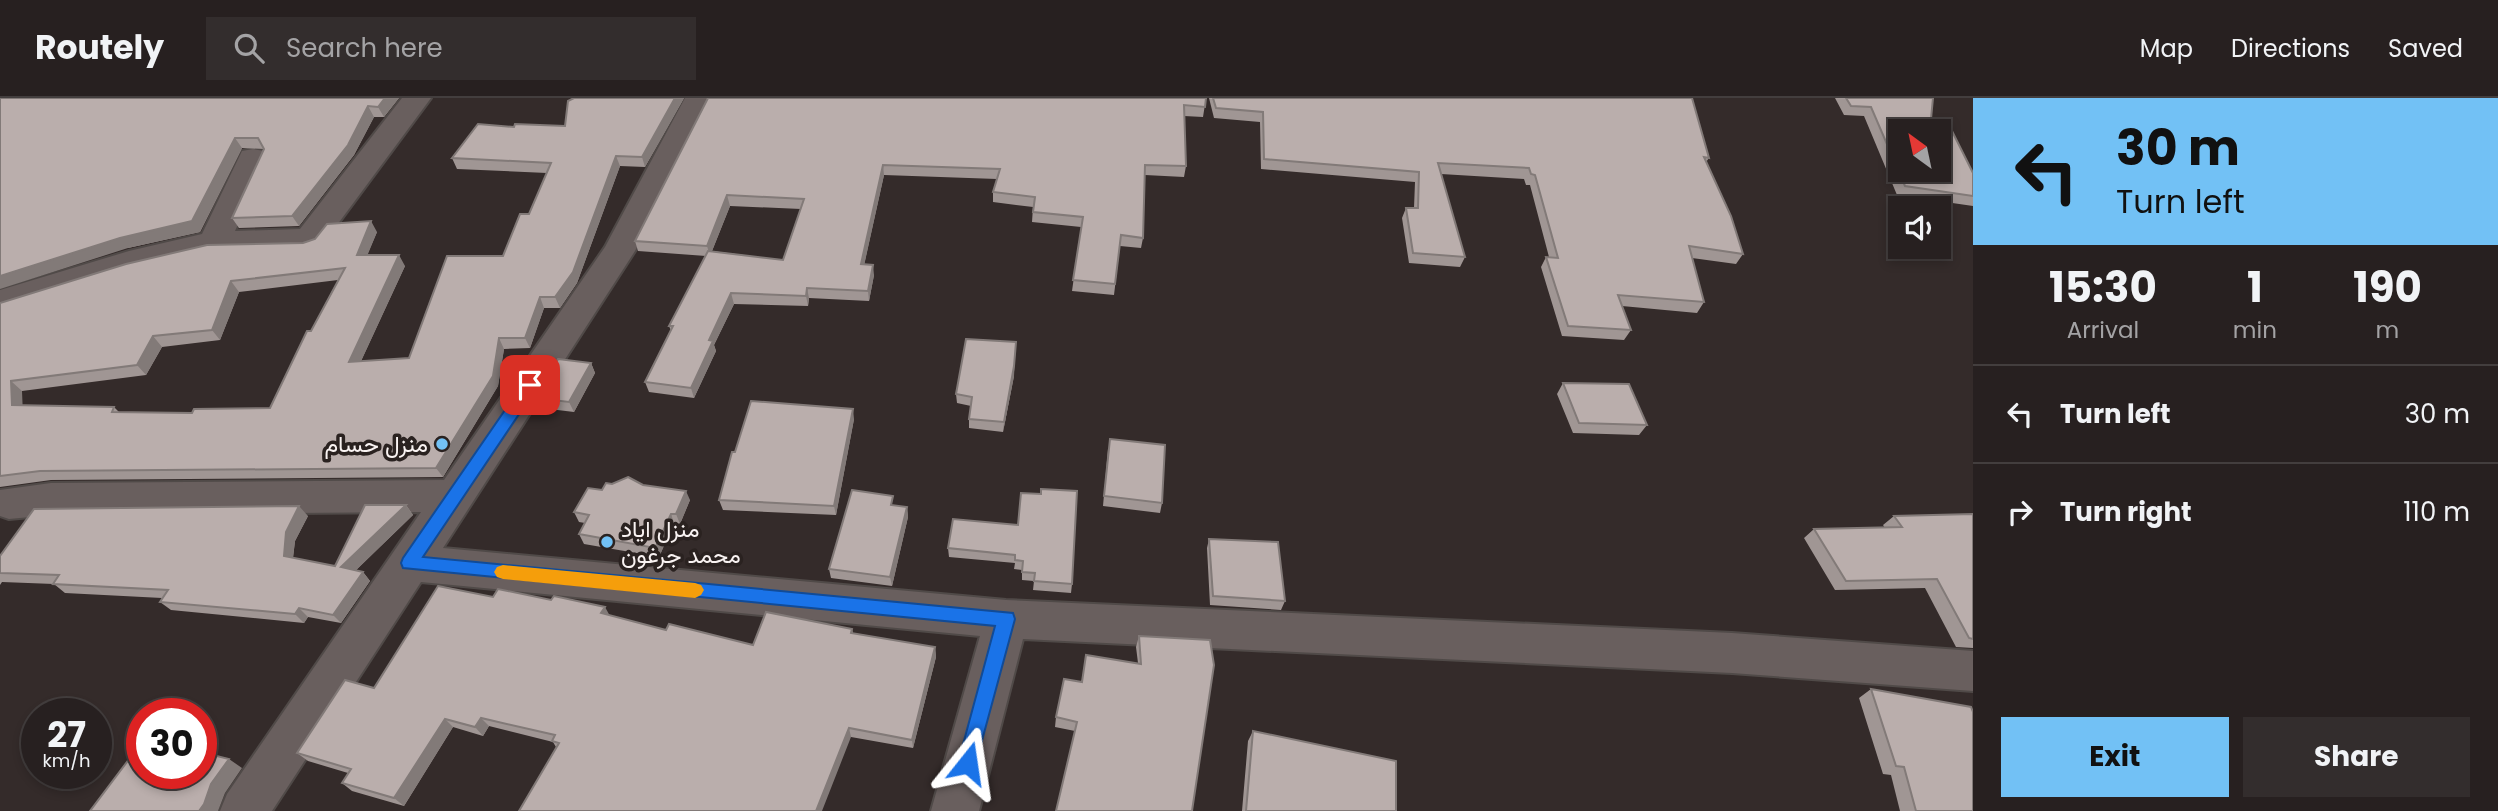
<!DOCTYPE html>
<html lang="en">
<head>
<meta charset="utf-8">
<style>
  body { margin:0; font-family:Poppins,Vazirmatn,sans-serif; background:#332d2d; color:#f1f3f6; height:100vh; display:flex; flex-direction:column; font-size:26px; white-space:nowrap }
  * { box-sizing:border-box; margin:0 }
  p { font-size:23px; color:#a4a3a5 }
  .icon { flex:none; width:38px; height:38px; fill:none; stroke:currentColor; stroke-width:2; stroke-linecap:round; stroke-linejoin:round }
  .map { position:relative; flex:1; overflow:hidden }
  .details { display:flex; flex-direction:column; background:#272020; width:525px }
  .details>* { flex:none }
  .top-card { background:#72c1f5; color:#111; overflow:hidden }
  .needle { width:46px; rotate:327deg }
  .controls { position:absolute; left:1888px; top:21px; display:grid; gap:14px }
  .controls a { display:grid; place-items:center; width:63px; height:63px; border-radius:0px; background:#272020; box-shadow:0 4px 10px #0003,0 0 0 2px #433e3e; font-size:35px }
  .speed { position:absolute; left:21px; top:600px; display:flex; gap:14px; font-size:35px; font-weight:700; text-align:center }
  .speed>* { display:grid; place-content:center; width:91px; height:91px; border-radius:50%; background:#272020; box-shadow:0 4px 10px #0003,0 0 0 2px #433e3e; line-height:1 }
  .speed small { font-size:18px; font-weight:400 }
  .speed .limit { border:10px solid #d22; background:#fff; color:#111 }
  .pin { position:absolute; display:grid; place-items:center; width:60px; height:60px; color:#fff; margin:-30px; border-radius:14px; box-shadow:0 4px 10px #0006 }
  .me { position:absolute; width:77px; margin:-38px; rotate:15deg; stroke-linejoin:round; filter:drop-shadow(0 0 5px #0008) }
  .turn { display:flex; align-items:center; gap:24px; height:147px; padding:0 28px; font-size:32px }
  .turn .icon { width:91px; height:91px; stroke-width:2.5 }
  .turn b { display:block; font-size:49px; line-height:60px }
  .eta { display:flex; justify-content:space-evenly; align-items:center; height:119px; text-align:center }
  .eta b { font-size:42px; font-weight:700; line-height:49px }
  .cta { display:flex; gap:14px; margin-top:auto; padding:14px 28px }
  .cta a { flex:1; height:80px; border-radius:0px; background:#72c1f5; color:#111; font-size:28px; font-weight:700; line-height:80px; text-align:center }
  .cta a+a { background:#332d2d; color:#f1f3f6 }
  ul { padding:0; list-style:none }
  li { display:flex; align-items:center; gap:21px; height:98px; padding:0 28px; border-top:2px solid #433e3e }
  li div { flex:1 }
  li b { display:block; font-size:26px }
  li em { font-style:normal }
  header { display:flex; align-items:center; gap:42px; box-sizing:border-box; height:98px; padding:0 35px; background:#272020; border-bottom:2px solid #433e3e }
  header strong { font-size:33px }
  nav { display:flex; gap:38px; margin-inline-start:auto; font-size:24px }
  .search { width:490px; height:63px; background:#332d2d; display:flex; align-items:center; gap:18px; box-sizing:border-box; padding:0 24px; border-radius:0px; color:#a4a3a5; font-size:26px }
  main { display:flex; flex:1; min-height:0 }
  .map>svg:first-child { display:block }
  .lines { fill:none; stroke-linecap:round; stroke-linejoin:round }
  .minor-casing { stroke:#504a48; stroke-width:4 }
  .minor { fill:#695f5e; fill-rule:evenodd }
  .wall { fill:#a09694; fill-rule:evenodd }
  .shaded-wall { fill:#827a78 }
  .building { fill:#baaeac; stroke:#827a78; stroke-width:2; fill-rule:evenodd }
  .route { fill:#1a73e8; stroke:#114b97; stroke-width:2 }
  .slow { fill:#f59e0b }
  .poi-dot { fill:#72c1f5; stroke:#2a2220; stroke-width:2.5 }
  .labels { text-anchor:middle; stroke-width:7; stroke-linejoin:round; paint-order:stroke }
  .poi-label { font-size:23px; fill:#f9f3f2; stroke:#2a2220; text-anchor:end }
</style>
</head>
<body>
<header>
<strong>Routely</strong>
<div class="search"><svg class="icon" aria-label="search" viewBox="0 0 24 24"><circle cx="10" cy="10" r="6"/><path d="M15 15l6 6"/></svg>Search here</div>
<nav><a>Map</a><a>Directions</a><a>Saved</a></nav>
</header>
<main>
<div class="map">
<svg width="1973" height="713" viewBox="0 0 1973 713">
  <rect width="100%" height="100%" fill="#342b2a"/>
  <g class="lines">
    <defs>
      <path id="minor" d="M 402,0 L 431,0 L 320,150 L 309,153 L 214,155 L 134,174 L 0,216 L 0,192 L 129,153 L 202,136 L 242,53 L 253,51 L 264,53 L 268,60 L 235,133 L 300,131 Z
        M 685,0 L 713,0 L 635,153 L 443,450 L 1006,502 L 1732,535 L 1973,553 L 1973,593 L 1732,575 L 1023,541 L 979,713 L 931,713 L 980,538 L 421,484 L 272,713 L 220,713 L 227,696 L 421,414 L 51,417 L 9,421 L 0,418 L 0,392 L 51,385 L 444,382 L 605,149 Z"/>
    </defs>
    <use href="#minor" class="minor-casing"/>
    <use href="#minor" class="minor"/>
  </g>
  <path class="wall" d="M 0,0 L 399,0 L 384,19 L 374,19 L 354,57 L 299,128 L 239,130 L 232,120 L 264,51 L 242,50 L 200,134 L 128,150 Z
    M 684,0 L 645,69 L 620,68 L 577,185 L 560,210 L 544,210 L 530,250 L 504,251 L 498,288 L 443,379 L 51,382 L 0,389 L 0,205 L 303,145 L 377,134 L 367,157 L 405,168 L 361,263 L 409,260 L 503,158 L 529,116 L 547,75 L 457,71 L 452,60 L 514,29 L 565,28 ZM 338,182 L 270,310 L 192,315 L 119,314 L 114,309 L 22,307 L 22,293 L 146,277 L 162,249 L 220,242 L 239,194 Z
    M 708,0 L 1206,0 L 1203,19 L 1184,18 L 1186,68 L 1184,79 L 1145,77 L 1143,140 L 1141,150 L 1120,148 L 1114,197 L 1072,193 L 1081,129 L 1032,124 L 1033,109 L 993,104 L 993,94 L 997,81 L 884,77 L 864,167 L 874,177 L 869,203 L 809,200 L 808,208 L 734,206 L 714,247 L 716,253 L 694,300 L 649,294 L 645,284 L 671,233 L 669,228 L 706,158 L 638,153 L 635,143 ZM 730,108 L 801,111 L 783,162 L 712,153 Z
    M 1209,0 L 1692,0 L 1709,60 L 1706,64 L 1743,156 L 1736,166 L 1692,160 L 1704,204 L 1697,215 L 1622,208 L 1631,232 L 1624,242 L 1562,238 L 1541,169 L 1546,159 L 1549,159 L 1530,87 L 1526,87 L 1524,81 L 1441,76 L 1465,159 L 1460,169 L 1409,165 L 1402,120 L 1406,110 L 1414,110 L 1415,84 L 1261,71 L 1260,24 L 1214,20 Z
    M 1835,0 L 1933,0 L 1931,21 L 1973,75 L 1973,108 L 1897,97 L 1864,18 L 1844,17 Z
    M 591,265 L 595,275 L 574,314 L 541,310 L 536,300 Z
    M 1014,278 L 1003,334 L 969,330 L 969,321 L 971,308 L 957,305 L 956,296 Z
    M 1563,285 L 1647,327 L 1639,337 L 1573,335 L 1557,296 Z
    M 854,321 L 836,417 L 723,412 L 719,402 L 735,354 Z
    M 1108,351 L 1162,405 L 1160,415 L 1103,408 Z
    M 612,386 L 643,387 L 690,402 L 680,426 L 674,425 L 659,459 L 584,446 L 579,436 L 585,425 L 579,424 L 574,414 Z
    M 406,407 L 413,417 L 356,472 L 363,474 L 370,483 L 341,525 L 308,519 L 304,525 L 171,512 L 160,504 L 162,500 L 65,495 L 54,486 L 2,484 L 0,487 L 0,458 L 308,418 L 295,443 L 293,460 L 335,468 Z
    M 894,408 L 907,409 L 908,419 L 892,488 L 831,480 L 829,471 Z
    M 1973,416 L 1973,550 L 1956,549 L 1925,490 L 1835,492 L 1804,440 L 1814,431 L 1885,430 L 1883,427 L 1894,418 Z
    M 1018,427 L 1072,486 L 1071,495 L 1033,492 L 1034,483 L 1022,482 L 1022,472 L 1014,471 L 1015,465 L 949,459 L 948,450 Z
    M 1209,441 L 1285,503 L 1281,512 L 1210,507 L 1207,450 Z
    M 610,518 L 666,532 L 753,547 L 852,531 L 853,535 L 935,549 L 936,559 L 913,650 L 851,639 L 556,649 L 553,644 L 489,628 L 483,638 L 453,629 L 404,708 L 352,693 L 342,685 L 348,675 L 308,663 L 297,655 L 374,590 Z
    M 1139,538 L 1210,542 L 1075,633 L 1055,629 L 1056,619 L 1082,584 L 1138,565 L 1136,549 Z
    M 1871,591 L 1973,713 L 1900,713 L 1891,677 L 1883,676 L 1859,600 Z
    M 1253,633 L 1396,713 L 1242,713 L 1248,643 Z"/>
  <path class="shaded-wall" d="M 385,0 L 399,0 L 384,19 L 378,9 Z
    M 675,0 L 684,0 L 645,69 L 642,59 Z
    M 368,8 L 374,19 L 354,57 L 299,128 L 292,118 Z
    M 235,40 L 242,50 L 200,134 L 128,150 L 0,191 L 0,178 L 120,140 Z
    M 616,58 L 620,68 L 577,185 L 560,210 L 555,199 Z
    M 883,67 L 884,77 L 862,177 L 861,166 Z
    M 727,97 L 730,108 L 710,158 L 707,148 Z
    M 371,123 L 377,134 L 363,168 L 357,157 Z
    M 399,157 L 405,168 L 356,274 L 349,264 Z
    M 873,167 L 874,177 L 869,203 L 868,193 Z
    M 231,183 L 239,194 L 220,242 L 212,232 Z
    M 807,190 L 809,200 L 808,208 L 806,198 Z
    M 731,195 L 734,206 L 714,247 L 716,253 L 694,300 L 691,290 L 709,242 Z
    M 540,199 L 544,210 L 530,250 L 525,240 Z
    M 153,238 L 162,249 L 146,277 L 137,267 Z
    M 499,240 L 504,251 L 498,288 L 443,379 L 436,370 Z
    M 1016,244 L 1014,278 L 1003,334 L 1004,324 Z
    M 591,265 L 595,275 L 574,314 L 569,304 Z
    M 11,283 L 22,293 L 23,317 L 12,307 Z
    M 853,311 L 854,321 L 836,417 L 834,408 Z
    M 686,393 L 690,402 L 680,426 L 676,416 Z
    M 406,407 L 413,417 L 349,479 L 341,469 Z
    M 299,408 L 308,418 L 295,443 L 292,467 L 284,458 L 286,434 Z
    M 907,409 L 908,419 L 892,488 L 890,479 Z
    M 671,416 L 674,425 L 659,459 L 655,450 Z
    M 363,474 L 370,483 L 341,525 L 333,517 Z
    M 605,509 L 610,518 L 601,515 Z
    M 299,510 L 308,519 L 304,525 L 295,516 Z
    M 935,549 L 936,559 L 913,650 L 912,642 Z
    M 481,620 L 489,628 L 483,638 L 475,629 Z
    M 445,621 L 453,629 L 404,708 L 394,700 Z
    M 849,630 L 851,639 L 822,713 L 816,713 Z
    M 229,661 L 242,670 L 225,695 L 218,713 L 199,713 L 211,686 Z"/>
  <path class="building" d="M 0,0 L 385,0 L 378,9 L 368,8 L 348,47 L 292,118 L 232,120 L 264,51 L 258,40 L 235,40 L 192,123 L 120,140 L 0,178 Z
    M 574,0 L 675,0 L 642,59 L 616,58 L 573,174 L 555,199 L 540,199 L 525,240 L 499,240 L 493,278 L 436,370 L 40,373 L 0,378 L 0,205 L 126,166 L 207,147 L 303,145 L 315,141 L 327,126 L 371,123 L 357,157 L 399,157 L 349,264 L 409,260 L 447,158 L 503,158 L 520,116 L 529,116 L 551,65 L 452,60 L 478,26 L 514,29 L 515,26 L 565,28 L 568,3 ZM 345,170 L 311,233 L 307,233 L 270,310 L 194,311 L 192,315 L 112,314 L 114,309 L 12,307 L 11,283 L 137,267 L 153,238 L 212,232 L 231,183 Z
    M 708,0 L 1206,0 L 1205,9 L 1184,7 L 1186,68 L 1145,67 L 1143,140 L 1121,137 L 1115,186 L 1073,182 L 1083,119 L 1033,114 L 1035,99 L 993,94 L 1000,71 L 883,67 L 861,166 L 873,167 L 868,193 L 807,190 L 806,198 L 731,195 L 709,242 L 713,243 L 691,290 L 645,284 L 673,228 L 669,228 L 708,153 L 783,162 L 804,101 L 727,97 L 707,148 L 635,143 Z
    M 1213,0 L 1692,0 L 1709,60 L 1704,59 L 1731,118 L 1743,156 L 1689,148 L 1704,204 L 1618,197 L 1631,232 L 1568,228 L 1546,159 L 1558,160 L 1535,77 L 1531,76 L 1529,70 L 1438,65 L 1465,159 L 1413,155 L 1406,110 L 1418,110 L 1419,74 L 1264,61 L 1263,14 L 1216,10 Z
    M 1846,0 L 1933,0 L 1931,21 L 1947,23 L 1973,75 L 1973,98 L 1905,88 L 1871,9 L 1851,8 ZM 1900,33 L 1939,33 L 1939,72 L 1900,72 Z
    M 966,241 L 1016,244 L 1014,268 L 1004,324 L 969,321 L 972,299 L 956,296 Z
    M 558,261 L 591,265 L 569,304 L 536,300 Z
    M 1563,285 L 1629,286 L 1647,327 L 1579,325 Z
    M 751,303 L 853,311 L 834,408 L 719,402 L 732,354 L 735,354 Z
    M 1110,341 L 1165,347 L 1162,405 L 1104,398 Z
    M 628,379 L 643,387 L 686,393 L 676,416 L 671,416 L 655,450 L 579,436 L 589,417 L 574,414 L 588,390 L 602,392 L 606,385 L 612,386 Z
    M 1041,391 L 1077,393 L 1072,486 L 1034,483 L 1035,475 L 1022,474 L 1023,463 L 1015,462 L 1015,457 L 948,450 L 953,421 L 1018,427 L 1021,395 L 1041,396 Z
    M 852,392 L 893,398 L 891,407 L 907,409 L 890,479 L 829,471 Z
    M 365,407 L 406,407 L 341,469 L 363,474 L 333,517 L 299,510 L 295,516 L 160,504 L 168,492 L 53,486 L 59,477 L 0,475 L 0,458 L 34,411 L 299,408 L 286,434 L 284,458 L 335,468 Z
    M 1973,416 L 1973,541 L 1969,540 L 1937,481 L 1846,483 L 1814,431 L 1902,429 L 1894,418 Z
    M 1209,441 L 1278,444 L 1285,503 L 1213,498 Z
    M 438,488 L 493,499 L 498,491 L 551,502 L 554,498 L 605,509 L 601,515 L 666,532 L 669,526 L 753,547 L 766,514 L 852,531 L 851,535 L 935,549 L 912,642 L 849,630 L 816,713 L 519,713 L 559,645 L 552,643 L 555,637 L 481,620 L 475,629 L 445,621 L 394,700 L 342,685 L 351,671 L 297,655 L 345,582 L 374,590 Z
    M 1139,538 L 1210,542 L 1214,567 L 1192,713 L 1056,713 L 1077,624 L 1056,619 L 1064,581 L 1082,584 L 1086,557 L 1141,566 Z
    M 1871,591 L 1971,609 L 1973,614 L 1973,713 L 1916,713 L 1904,669 L 1896,668 Z
    M 1253,633 L 1396,663 L 1396,713 L 1246,713 Z
    M 142,644 L 142,676 L 201,676 L 201,654 L 229,661 L 211,686 L 204,706 L 199,713 L 90,713 Z"/>
  <path class="route" d="M 530,281 L 536,283 L 538,287 L 536,291 L 423,459 L 1013,515 L 1015,521 L 974,672 L 968,674 L 961,672 L 958,665 L 995,528 L 403,470 L 401,465 L 403,460 L 525,283 Z"/>
  <path class="slow" d="M 503,467 L 695,485 L 701,487 L 704,492 L 701,497 L 695,500 L 503,481 L 497,479 L 494,474 L 497,469 Z"/>
  <g class="poi-dot">
    <circle cx="442" cy="346" r="7"/>
    <circle cx="607" cy="444" r="7"/>
  </g>
  <g class="labels">
    <g class="poi-label">
      <text x="428" y="354">منزل حسام</text>
      <text x="621" y="439" text-anchor="start">منزل اياد<tspan x="621" dy="26">محمد جرغون</tspan></text>
    </g>
  </g>
</svg>
<div class="controls">
<a><svg class="needle" viewBox="-14 -14 28 28"><path d="M0-13l5 13h-10z" fill="#e53935"/><path d="M0 13l5-13h-10z" fill="#a4a3a5"/></svg></a>
<a><svg class="icon" aria-label="sound" viewBox="0 0 24 24"><path d="M4 9h4l5-4v14l-5-4H4zM17 9q2 3 0 6"/></svg></a>
</div>
<div class="speed"><div>27<small>km/h</small></div><div class="limit">30</div></div>
<div class="pin" style="left:530px;top:287px;background:#d93025"><svg class="icon" aria-label="arrive" viewBox="0 0 24 24"><path d="M6 21V4h12l-3 4 3 4H6"/></svg></div>
<svg class="me" style="left:968px;top:665px" viewBox="-20 -20 40 40"><path d="M0-17L14 15 0 8-14 15z" fill="#1a73e8" stroke="#fff" stroke-width="4"/></svg>
</div>
<section class="details">
<div class="top-card">
<div class="turn"><svg class="icon" aria-label="left" viewBox="0 0 24 24"><path d="M17 20v-9H6M10 6l-5 5 5 5"/></svg><div><b>30 m</b>Turn left</div></div>
</div>
<div class="eta">
<div><b>15:30</b><p>Arrival</p></div>
<div><b>1</b><p>min</p></div>
<div><b>190</b><p>m</p></div>
</div>
<ul>
<li><svg class="icon" aria-label="left" viewBox="0 0 24 24"><path d="M17 20v-9H6M10 6l-5 5 5 5"/></svg><div><b>Turn left</b></div><em>30 m</em></li>
<li><svg class="icon" aria-label="right" viewBox="0 0 24 24"><path d="M7 20v-9h11M14 6l5 5-5 5"/></svg><div><b>Turn right</b></div><em>110 m</em></li>
</ul>
<div class="cta"><a>Exit</a><a>Share</a></div>
</section>
</main>
</body>
</html>
